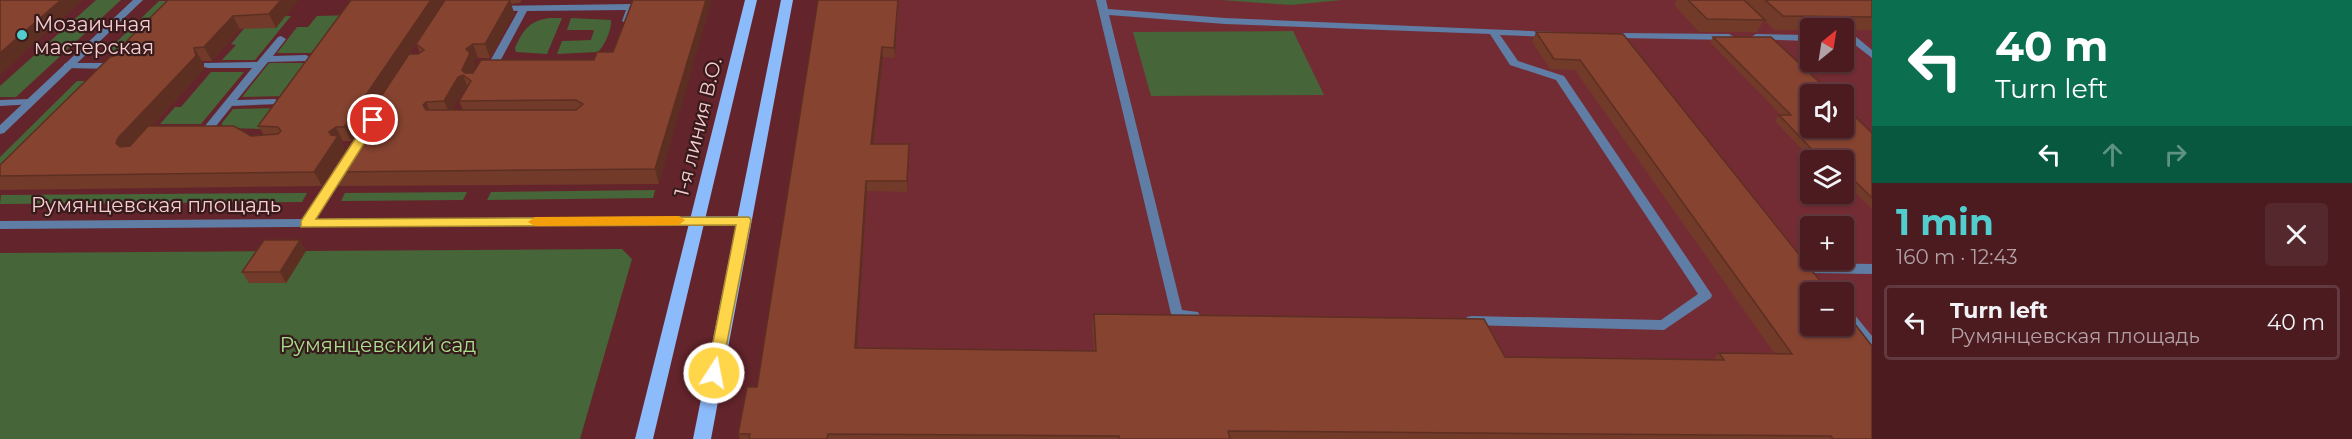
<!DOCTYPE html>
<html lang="en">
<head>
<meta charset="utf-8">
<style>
  body { margin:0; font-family:Montserrat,sans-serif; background:#55282d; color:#f1f3f6; height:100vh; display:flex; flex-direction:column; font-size:22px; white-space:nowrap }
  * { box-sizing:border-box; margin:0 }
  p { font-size:20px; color:#b2a1a5 }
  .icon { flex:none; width:33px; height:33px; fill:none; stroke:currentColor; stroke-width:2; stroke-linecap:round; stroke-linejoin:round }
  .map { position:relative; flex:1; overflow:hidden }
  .sheet { display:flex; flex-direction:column; background:#4b1b20; width:480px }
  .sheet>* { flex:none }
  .guide { background:#0b6e4f; color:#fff; overflow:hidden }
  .needle { width:39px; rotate:30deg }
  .controls { position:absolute; left:1800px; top:18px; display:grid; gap:12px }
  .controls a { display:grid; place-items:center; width:54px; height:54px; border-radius:6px; background:#4b1b20; box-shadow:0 2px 4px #0004,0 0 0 2px #62393e; font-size:30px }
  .pin { position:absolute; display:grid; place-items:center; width:51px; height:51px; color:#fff; margin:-26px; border:3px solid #fff; border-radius:50%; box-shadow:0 2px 6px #0007 }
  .me { position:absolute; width:66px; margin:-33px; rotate:11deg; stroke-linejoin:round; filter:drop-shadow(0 0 4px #0008) }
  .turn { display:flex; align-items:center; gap:21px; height:126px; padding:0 24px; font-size:27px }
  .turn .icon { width:78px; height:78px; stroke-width:2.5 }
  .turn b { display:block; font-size:42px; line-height:51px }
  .lanes { display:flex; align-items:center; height:57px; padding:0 24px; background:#0003; justify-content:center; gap:30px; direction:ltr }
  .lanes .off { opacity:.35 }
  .round { display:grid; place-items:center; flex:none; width:63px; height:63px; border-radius:6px; background:#55282d }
  .overview { display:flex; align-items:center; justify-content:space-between; height:102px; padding:0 24px }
  h1 { font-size:36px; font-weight:700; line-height:45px; color:#52cdce }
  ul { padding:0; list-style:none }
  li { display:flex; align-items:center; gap:18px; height:75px; margin:0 12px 9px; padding:0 12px; border:3px solid #62393e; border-radius:6px }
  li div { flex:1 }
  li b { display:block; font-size:22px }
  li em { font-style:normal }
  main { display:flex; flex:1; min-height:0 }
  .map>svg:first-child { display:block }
  .built { fill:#742c34; fill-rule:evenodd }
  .green { fill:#466538 }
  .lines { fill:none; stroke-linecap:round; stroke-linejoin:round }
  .lane { fill:#607da5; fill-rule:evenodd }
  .street { fill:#607da5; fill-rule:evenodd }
  .primary { fill:#8cbbfc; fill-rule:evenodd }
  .wall { fill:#723a29; fill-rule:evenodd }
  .shaded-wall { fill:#5d2f22 }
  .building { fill:#854330; stroke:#5d2f22; stroke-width:1.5; fill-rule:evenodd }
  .route { fill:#ffd54a; stroke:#a68a30; stroke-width:1.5 }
  .slow { fill:#f59e0b }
  .poi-dot { fill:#52cdce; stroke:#371a1c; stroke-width:2 }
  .labels { text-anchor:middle; stroke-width:4.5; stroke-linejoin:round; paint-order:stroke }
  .poi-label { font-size:20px; fill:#f7cecf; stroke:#371a1c; text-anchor:start }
  .street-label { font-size:20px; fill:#f7cecf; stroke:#371a1c }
  .park-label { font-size:20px; fill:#a7e18d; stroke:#371a1c }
</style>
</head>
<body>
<main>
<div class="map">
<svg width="1872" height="439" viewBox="0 0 1872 439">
  <rect width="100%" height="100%" fill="#64242b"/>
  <path class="built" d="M 820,0 L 1872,0 L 1872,439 L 742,439 L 759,397 ZM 1810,28 L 1844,28 L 1844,62 L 1810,62 ZM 1810,94 L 1844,94 L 1844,128 L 1810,128 ZM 1810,160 L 1844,160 L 1844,194 L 1810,194 ZM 1810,226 L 1844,226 L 1844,260 L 1810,260 ZM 1810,292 L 1844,292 L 1844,326 L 1810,326 Z"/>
  <path class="green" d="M 96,0 L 121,0 L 16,97 L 0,97 L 0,86 Z
    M 1221,0 L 1342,0 L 1291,5 Z
    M 159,1 L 175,1 L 122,53 L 105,53 Z
    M 353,15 L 314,53 L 277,53 L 297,27 L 308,27 L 317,16 Z
    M 291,16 L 255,60 L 222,60 L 236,45 L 231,44 L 254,17 Z
    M 549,18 L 562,18 L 547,54 L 516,52 L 515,48 C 523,30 529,21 549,18 Z
    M 571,18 L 611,20 C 612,29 605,45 598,52 L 557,54 L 562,41 L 591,40 L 594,30 L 567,30 Z
    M 1293,31 L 1324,95 L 1151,96 L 1133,32 Z
    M 269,63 L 315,63 L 287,96 L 242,97 Z
    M 211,72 L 244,72 L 201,124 L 160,124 L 175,107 L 181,107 Z
    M 77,81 L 93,81 L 0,174 L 0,157 Z
    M 283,108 L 268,129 L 222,128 L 222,123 L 233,109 Z
    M 655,190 L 653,198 L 487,200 L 491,192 Z
    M 467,192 L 463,200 L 341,201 L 345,193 Z
    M 307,193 L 302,202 L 0,204 L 1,195 Z
    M 622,249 L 632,259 L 580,439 L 0,439 L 0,253 Z"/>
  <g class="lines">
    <path class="lane" d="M 1096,0 L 1106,0 L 1108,9 L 1225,18 L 1555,32 L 1557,34 L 1552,37 L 1500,35 L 1518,61 L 1564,76 L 1712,295 L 1711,298 L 1664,330 L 1467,325 L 1465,321 L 1467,317 L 1472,316 L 1661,320 L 1698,294 L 1556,80 L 1510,65 L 1490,34 L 1225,24 L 1109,15 L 1182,310 L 1198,312 L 1200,316 L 1198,320 L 1193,321 L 1172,318 Z
      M 632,4 L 637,7 L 632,21 L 627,24 L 622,21 L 626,10 L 527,11 L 498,65 L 490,65 L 489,63 L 518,11 L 495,10 L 495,6 Z
      M 1623,33 L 1729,34 L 1734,37 L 1729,40 L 1620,38 L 1620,34 Z
      M 1756,34 L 1810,35 L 1810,41 L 1753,39 L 1751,37 Z
      M 1844,35 L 1855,36 L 1872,50 L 1872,58 L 1850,41 L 1844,41 Z
      M 281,36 L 286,39 L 273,56 L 306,55 L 311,58 L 306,61 L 268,62 L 237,100 L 275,99 L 280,102 L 279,104 L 232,106 L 208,136 L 200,136 L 199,134 L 200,132 L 252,68 L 208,68 L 204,67 L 204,63 L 257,62 L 278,37 Z
      M 68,63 L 115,63 L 120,66 L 115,69 L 64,68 L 64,64 Z
      M 30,99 L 35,102 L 34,104 L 0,106 L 0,100 Z
      M 1809,263 L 1872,264 L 1872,274 L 1809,273 L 1805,271 L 1803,268 L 1805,265 Z
      M 1844,306 L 1849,308 L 1872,336 L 1872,351 L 1867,350 L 1844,320 Z"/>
    <path class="street" d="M 133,0 L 143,0 L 4,133 L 0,134 L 0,125 Z
      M 343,163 L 349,167 L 315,219 L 744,216 L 750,220 L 744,224 L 0,229 L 0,221 L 303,219 L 339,164 Z"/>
    <path class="primary" d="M 745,0 L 757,0 L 653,439 L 635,439 Z
      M 781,0 L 793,0 L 711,439 L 693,439 Z"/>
  </g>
  <path class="wall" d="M 168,0 L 298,0 L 276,28 L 240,29 L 212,61 L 202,61 L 204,69 L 152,126 L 251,136 L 264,135 L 258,126 L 351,0 L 445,0 L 351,141 L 343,141 L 341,142 L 345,151 L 322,186 L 1,190 L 0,189 L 0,165 L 121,54 Z
    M 445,0 L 522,0 L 520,3 L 511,4 L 514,13 L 490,58 L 478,58 L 473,61 L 475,67 L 472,73 L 594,60 L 613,52 L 633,0 L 659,184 L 339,186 L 331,172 L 382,110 L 378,101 L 420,53 L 416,44 ZM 466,90 L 459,101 L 463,110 L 452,110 L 463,91 Z
    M 898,0 L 895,58 L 883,57 L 873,144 L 909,155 L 907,192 L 867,191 L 856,348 L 1094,351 L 1092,325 L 1094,314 L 1505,357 L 1713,360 L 1719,353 L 1775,354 L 1575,70 L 1550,69 L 1532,42 L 1536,32 L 1623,34 L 1872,439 L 740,439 L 738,434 L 757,387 Z
    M 1677,0 L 1872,0 L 1872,30 L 1844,30 L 1844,28 L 1810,28 L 1810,30 L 1774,30 L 1764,20 L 1757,32 L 1699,32 L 1674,5 Z
    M 1713,37 L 1872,133 L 1872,209 L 1845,182 L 1844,182 L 1844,160 L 1812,160 L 1775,121 L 1779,115 L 1781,115 L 1710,42 Z
    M 306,251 L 286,283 L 249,283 L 242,272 Z"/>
  <path class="shaded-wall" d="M 61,0 L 83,0 L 0,75 L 0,53 Z
    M 281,0 L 298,0 L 276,28 L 269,14 Z
    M 431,0 L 445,0 L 351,141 L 344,127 Z
    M 510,0 L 514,13 L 490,58 L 485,44 Z
    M 706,0 L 712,0 L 659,184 L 655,169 Z
    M 898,0 L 895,58 L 894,48 Z
    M 233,16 L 240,29 L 212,61 L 204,47 Z
    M 473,44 L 478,58 L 473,61 L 475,67 L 469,80 L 462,70 L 466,49 Z
    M 882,47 L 883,57 L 872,154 L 871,144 Z
    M 194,48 L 202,61 L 204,69 L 128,152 L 126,157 L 116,143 L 118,138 Z
    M 463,75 L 468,89 L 463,91 L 450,115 L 444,101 L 458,77 Z
    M 426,102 L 432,116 L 429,119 L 423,105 Z
    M 336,127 L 343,141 L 341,142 L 345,151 L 322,186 L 314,172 L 329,132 Z
    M 909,144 L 909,155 L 907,192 L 907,181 Z
    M 866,181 L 867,191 L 856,359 L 855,348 Z
    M 300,240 L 306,251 L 286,283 L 280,272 Z"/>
  <path class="building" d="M 0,0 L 61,0 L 0,53 Z
    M 168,0 L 281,0 L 269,14 L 233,16 L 204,47 L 194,48 L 196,56 L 118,138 L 116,143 L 120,147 L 130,146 L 148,126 L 234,126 L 251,136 L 278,134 L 281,131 L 278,127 L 258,126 L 351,0 L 431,0 L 344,127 L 336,127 L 329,132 L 331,135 L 338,136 L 314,172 L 0,176 L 0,165 L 110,57 L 121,54 L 119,49 Z
    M 445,0 L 510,0 L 485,44 L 473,44 L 466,49 L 470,53 L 462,70 L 465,73 L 473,73 L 481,60 L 594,60 L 597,52 L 613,52 L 633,0 L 706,0 L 655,169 L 331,172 L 372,111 L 381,111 L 387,107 L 378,101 L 409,54 L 418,54 L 424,50 L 416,44 ZM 463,75 L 471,81 L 459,101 L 576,100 L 583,104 L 576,110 L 426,110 L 423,105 L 426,102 L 444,101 L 458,77 Z
    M 818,0 L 898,0 L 894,48 L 882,47 L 871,144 L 909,144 L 907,181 L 866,181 L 855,348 L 1096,351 L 1094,314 L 1484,319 L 1505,357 L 1724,360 L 1719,353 L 1792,354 L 1580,60 L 1554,59 L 1536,32 L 1623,34 L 1829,292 L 1810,292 L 1810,326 L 1844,326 L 1844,310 L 1872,346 L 1872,439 L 1833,439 L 1831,436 L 1228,431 L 1230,439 L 1119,439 L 1119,436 L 828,434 L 827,439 L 749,439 L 750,434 L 738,434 L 747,387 L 757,387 Z
    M 1688,0 L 1744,0 L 1765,20 L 1707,19 Z
    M 1765,0 L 1872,0 L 1872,17 L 1783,16 Z
    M 1713,37 L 1771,37 L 1832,94 L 1810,94 L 1810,128 L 1844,128 L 1844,106 L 1872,133 L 1872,198 L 1850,176 L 1844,176 L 1844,160 L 1822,160 L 1779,115 L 1791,115 Z
    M 264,240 L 300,240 L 280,272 L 242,272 Z"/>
  <path class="route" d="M 373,117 L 379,120 L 316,219 L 749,217 L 751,220 L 720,378 L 714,380 L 707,373 L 736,225 L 301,227 L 301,221 L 369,118 Z"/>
  <path class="slow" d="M 679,216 L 685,220 L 679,225 L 535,226 L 528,222 L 535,217 Z"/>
  <circle class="poi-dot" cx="22" cy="35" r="6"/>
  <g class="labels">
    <g class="poi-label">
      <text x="34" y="31">Мозаичная<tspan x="34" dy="23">мастерская</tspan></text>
    </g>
    <g class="street-label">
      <text transform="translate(698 127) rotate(-76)" y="7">1-я линия В.О.</text>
      <text x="156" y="212">Румянцевская площадь</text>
    </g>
    <g class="park-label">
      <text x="378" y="352">Румянцевский сад</text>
    </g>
  </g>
</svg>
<div class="controls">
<a><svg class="needle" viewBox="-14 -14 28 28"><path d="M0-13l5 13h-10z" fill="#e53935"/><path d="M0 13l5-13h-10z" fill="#b2a1a5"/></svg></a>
<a><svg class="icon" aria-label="sound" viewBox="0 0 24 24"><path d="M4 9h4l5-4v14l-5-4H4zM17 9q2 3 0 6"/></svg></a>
<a><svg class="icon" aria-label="layers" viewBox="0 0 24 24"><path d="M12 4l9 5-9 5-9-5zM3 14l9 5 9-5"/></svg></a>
<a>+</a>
<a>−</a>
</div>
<div class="pin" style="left:373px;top:120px;background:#d93025"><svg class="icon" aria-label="arrive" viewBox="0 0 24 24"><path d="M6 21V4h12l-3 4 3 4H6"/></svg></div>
<svg class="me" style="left:714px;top:373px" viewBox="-20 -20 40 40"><circle r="17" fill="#ffd54a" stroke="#fff" stroke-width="3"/><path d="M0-11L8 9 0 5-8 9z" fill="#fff"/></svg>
</div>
<section class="sheet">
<div class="guide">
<div class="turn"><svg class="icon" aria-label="left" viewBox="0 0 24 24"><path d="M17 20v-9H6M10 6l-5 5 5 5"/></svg><div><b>40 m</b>Turn left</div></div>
<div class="lanes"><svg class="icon" aria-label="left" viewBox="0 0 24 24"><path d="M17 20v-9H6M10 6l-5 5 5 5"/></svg><svg class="icon off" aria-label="ahead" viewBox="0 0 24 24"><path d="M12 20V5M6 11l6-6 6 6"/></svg><svg class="icon off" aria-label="right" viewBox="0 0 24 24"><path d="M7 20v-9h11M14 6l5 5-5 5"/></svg></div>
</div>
<div class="overview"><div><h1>1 min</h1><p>160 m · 12:43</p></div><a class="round"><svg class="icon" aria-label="close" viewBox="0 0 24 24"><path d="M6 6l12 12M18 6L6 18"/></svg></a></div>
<ul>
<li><svg class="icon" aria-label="left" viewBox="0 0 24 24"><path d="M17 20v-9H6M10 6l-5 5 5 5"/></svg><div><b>Turn left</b><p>Румянцевская площадь</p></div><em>40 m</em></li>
</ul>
</section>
</main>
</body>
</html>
